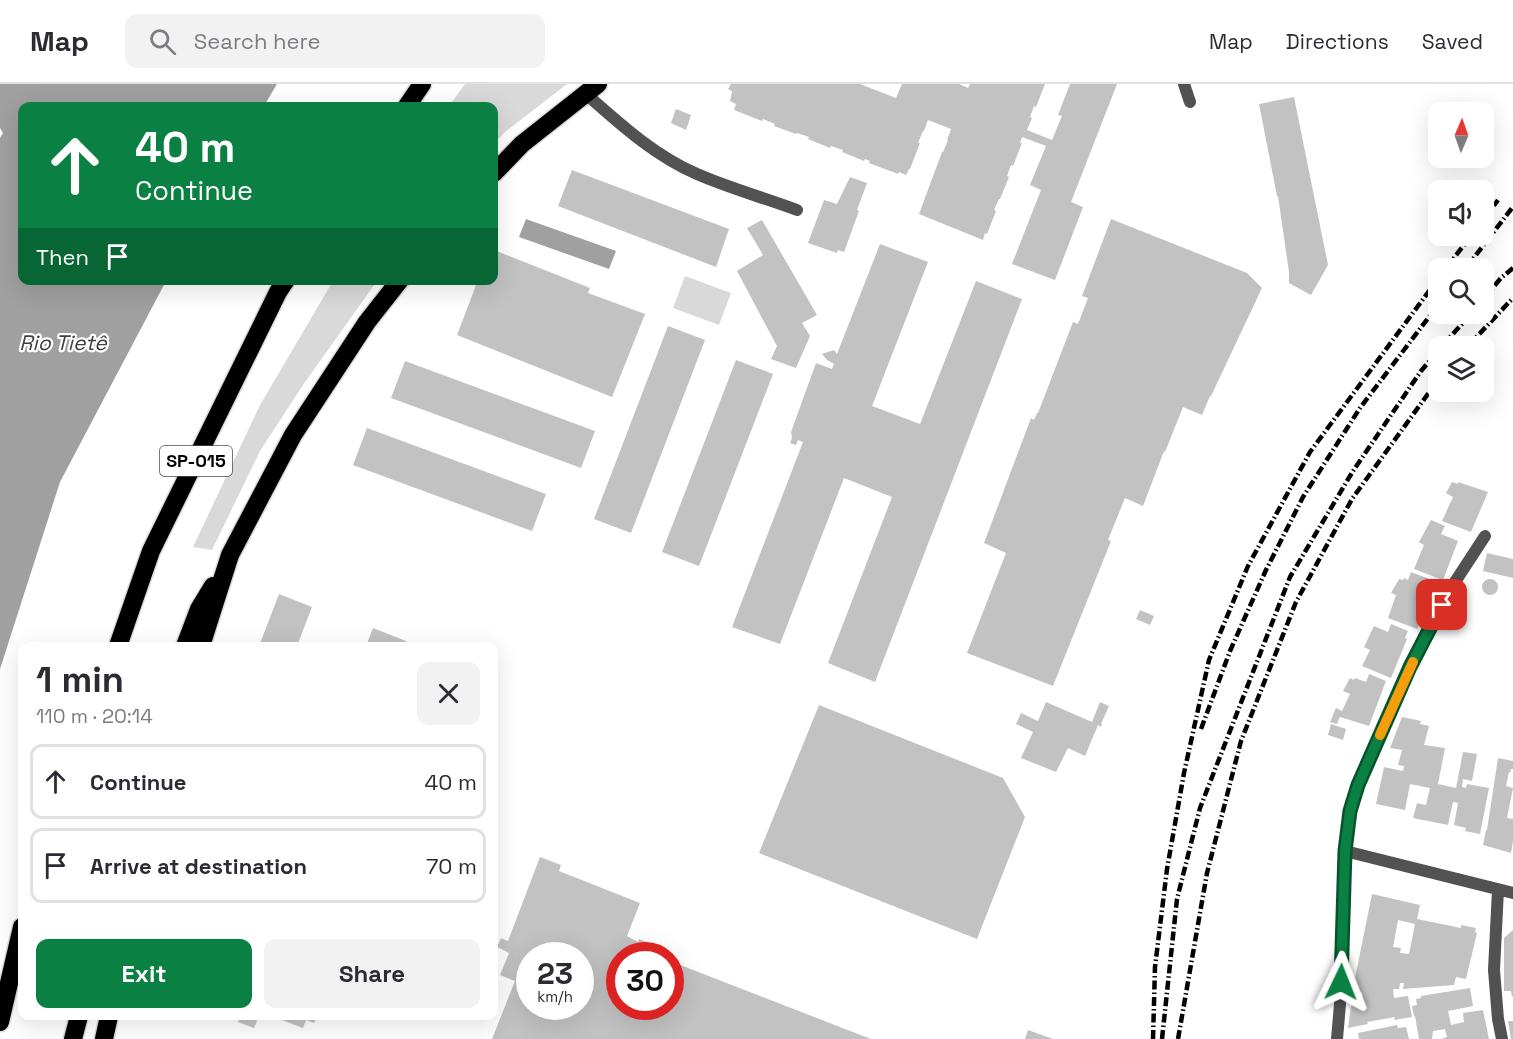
<!DOCTYPE html>
<html lang="en">
<head>
<meta charset="utf-8">
<style>
  body { margin:0; font-family:"Space Grotesk",sans-serif; background:#f2f2f3; color:#2b2b33; height:100vh; display:flex; flex-direction:column; font-size:22px; white-space:nowrap }
  * { box-sizing:border-box; margin:0 }
  p { font-size:20px; color:#7c7c81 }
  .icon { flex:none; width:33px; height:33px; fill:none; stroke:currentColor; stroke-width:2; stroke-linecap:round; stroke-linejoin:round }
  .map { position:relative; flex:1; overflow:hidden }
  .panel { position:absolute; left:18px; top:558px; width:480px; height:378px; display:flex; flex-direction:column; background:#fff; border-radius:12px; box-shadow:0 6px 24px #0002 }
  .panel>* { flex:none }
  .guide { position:absolute; left:18px; top:18px; width:480px; height:183px; border-radius:12px; box-shadow:0 6px 24px #0002; background:#0b8043; color:#fff; overflow:hidden }
  .needle { width:39px; rotate:2deg }
  .fabs { position:absolute; left:1428px; top:18px; display:grid; gap:12px }
  .fabs a { display:grid; place-items:center; width:66px; height:66px; border-radius:12px; background:#fff; box-shadow:0 6px 24px #0002; font-size:30px }
  .speed { position:absolute; left:516px; top:858px; display:flex; gap:12px; font-size:30px; font-weight:700; text-align:center }
  .speed>* { display:grid; place-content:center; width:78px; height:78px; border-radius:50%; background:#fff; box-shadow:0 6px 24px #0002; line-height:1 }
  .speed small { font-size:15px; font-weight:400 }
  .speed .limit { border:9px solid #d22; background:#fff; color:#111 }
  .pin { position:absolute; display:grid; place-items:center; width:51px; height:51px; color:#fff; margin:-26px; border-radius:12px; box-shadow:0 3px 9px #0006 }
  .me { position:absolute; width:66px; margin:-33px; rotate:2deg; stroke-linejoin:round; filter:drop-shadow(0 0 4px #0008) }
  .turn { display:flex; align-items:center; gap:21px; height:126px; padding:0 18px; font-size:27px }
  .turn .icon { width:78px; height:78px; stroke-width:2.5 }
  .turn b { display:block; font-size:42px; line-height:51px }
  .then { display:flex; align-items:center; height:57px; padding:0 18px; background:#0003; gap:12px; font-size:22px }
  .round { display:grid; place-items:center; flex:none; width:63px; height:63px; border-radius:12px; background:#f2f2f3 }
  .overview { display:flex; align-items:center; justify-content:space-between; height:102px; padding:0 18px }
  h1 { font-size:36px; font-weight:700; line-height:45px }
  .cta { display:flex; gap:12px; margin-top:auto; padding:12px 18px }
  .cta a { flex:1; height:69px; border-radius:12px; background:#0b8043; color:#fff; font-size:24px; font-weight:700; line-height:69px; text-align:center }
  .cta a+a { background:#f2f2f3; color:#2b2b33 }
  ul { padding:0; list-style:none }
  li { display:flex; align-items:center; gap:18px; height:75px; margin:0 12px 9px; padding:0 6px; border:3px solid #e1e1e2; border-radius:12px }
  li div { flex:1 }
  li b { display:block; font-size:22px }
  li em { font-style:normal }
  header { display:flex; align-items:center; gap:36px; box-sizing:border-box; height:84px; padding:0 30px; background:#fff; border-bottom:2px solid #e1e1e2 }
  header strong { font-size:28px }
  nav { display:flex; gap:33px; margin-inline-start:auto; font-size:21px }
  .search { width:420px; height:54px; background:#f2f2f3; display:flex; align-items:center; gap:15px; box-sizing:border-box; padding:0 21px; border-radius:12px; color:#7c7c81; font-size:22px }
  .map>svg:first-child { display:block }
  .green { fill:#d9d9d9 }
  .water { fill:#a0a0a0 }
  .building { fill:#c2c2c2; fill-rule:evenodd }
  .lines { fill:none; stroke-linecap:round; stroke-linejoin:round }
  .highway-casing { stroke:#dbdbdb; stroke-width:21 }
  .lane { stroke:#525252; stroke-width:12 }
  .street { stroke:#525252; stroke-width:12 }
  .highway { stroke:#000; stroke-width:18 }
  .rail { stroke:#000; stroke-width:4.5; stroke-dasharray:9 3 1.5 3; stroke-linecap:butt }
  .route-casing { stroke:#07532c; stroke-width:15 }
  .route { stroke:#0b8043; stroke-width:10 }
  .slow { stroke:#f59e0b; stroke-width:10 }
  .labels { text-anchor:middle; stroke-width:4.5; stroke-linejoin:round; paint-order:stroke }
  .shield { fill:#fff; stroke:#4c4c4c; stroke-width:1.5 }
  .shield-label { font-size:18px; font-weight:bold; fill:#000 }
  .water-label { font-size:21px; font-style:italic; fill:#414141; stroke:#fff }
</style>
</head>
<body>
<header>
<strong>Map</strong>
<div class="search"><svg class="icon" aria-label="search" viewBox="0 0 24 24"><circle cx="10" cy="10" r="6"/><path d="M15 15l6 6"/></svg>Search here</div>
<nav><a>Map</a><a>Directions</a><a>Saved</a></nav>
</header>
<div class="map">
<svg width="1513" height="955" viewBox="0 0 1513 955">
  <rect width="100%" height="100%" fill="#fff"/>
  <path class="green" d="M 465,0 L 567,0 L 505,48 L 494,60 L 494,22 L 449,22 Z
    M 685,192 L 731,209 L 719,241 L 673,224 Z
    M 333,197 L 377,197 L 303,301 L 260,367 L 212,466 L 193,463 L 260,321 Z"/>
  <path class="water" d="M 0,0 L 277,0 L 264,22 L 22,22 L 22,196 L 166,197 L 60,398 L 0,585 L 0,54 L 3,49 L 0,44 Z
    M 526,135 L 616,167 L 609,185 L 519,153 Z"/>
  <path class="building" d="M 731,0 L 860,0 L 896,14 L 902,0 L 959,0 L 968,4 L 970,0 L 1045,0 L 1036,23 L 1034,22 L 1030,33 L 1032,34 L 1027,46 L 1052,56 L 1062,32 L 1058,31 L 1070,0 L 1117,0 L 1071,118 L 1083,123 L 1055,196 L 1012,180 L 1041,106 L 1030,101 L 1046,62 L 1022,53 L 1020,59 L 1022,59 L 1013,82 L 1011,81 L 1007,92 L 1009,93 L 1000,115 L 999,115 L 994,126 L 996,127 L 987,150 L 985,149 L 983,156 L 919,130 L 942,68 L 943,68 L 948,56 L 947,56 L 951,45 L 928,36 L 924,47 L 923,47 L 918,59 L 920,59 L 910,85 L 909,85 L 906,91 L 899,88 L 898,90 L 869,79 L 870,77 L 865,75 L 864,77 L 842,68 L 843,66 L 831,62 L 830,64 L 808,55 L 809,53 L 797,49 L 796,50 L 774,42 L 775,40 L 763,35 L 762,37 L 734,26 L 736,20 L 730,17 L 732,7 L 728,5 Z
    M 1294,13 L 1328,181 L 1311,211 L 1289,199 L 1289,188 L 1278,112 L 1277,112 L 1259,20 Z
    M 676,25 L 691,31 L 686,46 L 671,39 Z
    M 572,86 L 729,145 L 716,183 L 558,122 Z
    M 850,93 L 867,99 L 857,126 L 859,127 L 844,168 L 838,166 L 837,169 L 808,159 L 824,116 L 837,120 Z
    M 1111,135 L 1247,189 L 1262,204 L 1211,312 L 1210,312 L 1202,331 L 1183,323 L 1165,368 L 1164,367 L 1143,422 L 1125,414 L 1108,456 L 1111,457 L 1053,602 L 967,569 L 1006,469 L 984,459 L 1031,334 L 1034,336 L 1037,329 L 1038,329 L 1073,238 L 1078,240 L 1088,214 L 1082,212 Z
    M 762,136 L 817,231 L 802,239 L 810,252 L 796,284 L 771,275 L 777,262 L 737,187 L 763,171 L 747,144 Z
    M 880,160 L 928,178 L 872,322 L 920,340 L 976,197 L 1022,215 L 875,598 L 828,579 L 892,413 L 844,394 L 780,560 L 732,543 L 803,358 L 798,356 L 796,361 L 790,359 L 792,354 L 791,348 L 816,279 L 832,285 L 834,280 L 827,276 L 822,270 L 834,266 L 837,270 Z
    M 494,166 L 590,204 L 588,209 L 645,230 L 612,313 L 457,251 L 478,196 L 494,196 Z
    M 668,242 L 705,256 L 631,449 L 594,435 Z
    M 736,276 L 773,290 L 699,482 L 662,468 Z
    M 405,277 L 595,347 L 581,384 L 391,314 Z
    M 367,344 L 546,410 L 532,447 L 353,381 Z
    M 1452,398 L 1458,400 L 1458,398 L 1488,408 L 1471,448 L 1442,437 L 1453,413 L 1446,409 Z
    M 1431,436 L 1445,442 L 1441,450 L 1458,457 L 1443,496 L 1414,485 L 1424,461 L 1419,458 Z
    M 1487,469 L 1513,475 L 1513,494 L 1483,487 Z
    M 1411,488 L 1432,496 L 1427,504 L 1432,506 L 1417,545 L 1388,534 L 1396,511 L 1391,509 L 1399,495 L 1403,496 L 1404,494 L 1408,496 Z
    M1482 503a8 8 0 1 1 16 0a8 8 0 1 1-16 0Z
    M 279,510 L 312,523 L 297,562 L 259,562 Z
    M 1140,526 L 1154,532 L 1150,541 L 1136,535 Z
    M 1391,540 L 1408,547 L 1405,554 L 1407,555 L 1391,594 L 1362,582 L 1370,566 L 1364,563 L 1374,542 L 1388,548 Z
    M 373,544 L 406,557 L 404,562 L 366,562 Z
    M 1369,590 L 1386,597 L 1369,642 L 1340,633 L 1337,640 L 1330,638 L 1336,624 L 1342,627 L 1350,610 L 1343,607 L 1350,594 L 1354,596 L 1355,594 L 1366,598 Z
    M 1046,618 L 1092,638 L 1100,618 L 1109,622 L 1101,640 L 1102,640 L 1101,643 L 1098,641 L 1085,672 L 1068,664 L 1056,688 L 1021,674 L 1033,648 L 1016,640 L 1021,629 L 1038,637 Z
    M 819,621 L 1003,694 L 1025,733 L 977,855 L 759,769 Z
    M 1402,633 L 1421,637 L 1420,640 L 1429,642 L 1424,661 L 1445,664 L 1438,700 L 1456,704 L 1463,668 L 1477,670 L 1472,697 L 1463,695 L 1462,703 L 1466,704 L 1467,700 L 1489,704 L 1480,750 L 1465,747 L 1466,744 L 1454,741 L 1458,719 L 1453,718 L 1448,741 L 1413,734 L 1417,719 L 1426,721 L 1430,704 L 1410,700 L 1405,726 L 1376,720 L 1384,683 L 1403,687 L 1404,682 L 1398,681 L 1402,666 L 1390,664 Z
    M 1331,640 L 1346,645 L 1343,656 L 1328,651 Z
    M 1498,674 L 1513,677 L 1513,685 L 1511,685 L 1510,689 L 1509,688 L 1506,702 L 1513,704 L 1507,734 L 1513,735 L 1513,757 L 1511,769 L 1483,761 L 1486,746 L 1487,746 Z
    M 540,773 L 561,781 L 559,787 L 640,819 L 627,852 L 638,858 L 639,855 L 649,859 L 646,867 L 656,872 L 620,872 L 620,922 L 670,922 L 670,877 L 871,955 L 492,955 L 515,897 L 500,891 L 509,869 L 497,863 L 501,854 L 508,857 ZM 530,872 L 580,872 L 580,922 L 530,922 Z
    M 1372,810 L 1420,821 L 1417,835 L 1461,844 L 1461,841 L 1476,844 L 1475,848 L 1477,849 L 1466,895 L 1456,893 L 1454,901 L 1403,905 L 1404,899 L 1400,899 L 1399,905 L 1393,905 L 1394,914 L 1408,912 L 1412,933 L 1394,936 L 1395,933 L 1367,938 L 1368,940 L 1348,944 L 1351,922 L 1364,919 L 1362,908 L 1352,909 ZM 1398,836 L 1415,840 L 1409,870 L 1400,869 L 1401,864 L 1393,863 Z
    M 1513,846 L 1513,912 L 1512,913 L 1511,907 L 1504,907 L 1504,854 Z
    M 1470,904 L 1473,922 L 1448,927 L 1451,941 L 1464,938 L 1463,929 L 1483,926 L 1489,955 L 1441,955 L 1447,953 L 1445,945 L 1433,947 L 1432,955 L 1419,955 L 1415,932 L 1414,933 L 1412,922 L 1417,921 L 1416,915 L 1421,914 L 1421,912 Z
    M 241,932 L 259,932 L 254,944 L 238,938 Z
    M 271,932 L 317,932 L 314,939 L 306,936 L 303,944 Z
    M 1508,937 L 1513,937 L 1513,955 L 1511,955 Z
    M 1397,941 L 1398,944 L 1406,943 L 1409,955 L 1359,955 L 1358,949 Z
    M 1028,946 L 1053,955 L 1025,955 Z"/>
  <g class="lines">
    <defs>
      <path id="highway" d="M 407,22 L 422,0
        M 494,89 L 522,60 L 598,0
        M 118,562 L 151,467 L 278,208 L 286,196
        M 185,562 L 199,525 L 213,502
        M 201,562 L 230,471 L 293,351 L 367,238 L 400,196
        M 0,938 L 22,843
        M 73,955 L 79,932
        M 104,955 L 109,932"/>
    </defs>
    <use href="#highway" class="highway-casing"/>
    <path class="lane" d="M 1184,0 L 1190,18
      M 586,10 C 620,40 655,72 697,90 C 729,104 765,114 797,126"/>
    <path class="street" d="M 1345,767 L 1513,809
      M 1498,806 L 1494,886 L 1498,935 L 1502,955
      M 1337,955 L 1340,920 L 1345,767 L 1350,727 L 1358,701 L 1410,583 L 1453,501 L 1485,452"/>
    <use href="#highway" class="highway"/>
    <path class="rail" d="M 1484,135 L 1498,116
      M 1446,184 L 1471,152
      M 1466,184 L 1512,124
      M 1484,214 L 1501,194 L 1513,184
      M 1442,262 L 1471,230
      M 1468,262 L 1513,214
      M 1201,645 L 1230,567 L 1266,486 L 1303,413 L 1360,324 L 1438,221
      M 1153,955 L 1155,883 L 1167,785 L 1184,689 L 1209,576 L 1248,482 L 1310,368 L 1438,195
      M 1162,955 L 1177,815 L 1200,724 L 1290,493 L 1353,387 L 1421,287 L 1438,267
      M 1178,955 L 1207,789 L 1241,657 L 1296,518 L 1352,415 L 1438,296"/>
  </g>
  <g class="lines">
    <defs>
      <path id="route" d="M 1341,898 L 1345,767 L 1350,727 L 1358,701 L 1410,583 L 1442,521"/>
    </defs>
    <use href="#route" class="route-casing"/>
    <use href="#route" class="route"/>
    <path class="slow" d="M 1380,651 L 1413,578"/>
  </g>
  <g class="labels">
    <rect class="shield" x="160" y="362" width="72" height="30" rx="4.5"/>
    <g class="shield-label">
      <text x="196" y="383">SP-015</text>
    </g>
    <g class="water-label">
      <text x="63" y="266">Rio Tietê</text>
    </g>
  </g>
</svg>
<div class="fabs">
<a><svg class="needle" viewBox="-14 -14 28 28"><path d="M0-13l5 13h-10z" fill="#e53935"/><path d="M0 13l5-13h-10z" fill="#7c7c81"/></svg></a>
<a><svg class="icon" aria-label="sound" viewBox="0 0 24 24"><path d="M4 9h4l5-4v14l-5-4H4zM17 9q2 3 0 6"/></svg></a>
<a><svg class="icon" aria-label="search" viewBox="0 0 24 24"><circle cx="10" cy="10" r="6"/><path d="M15 15l6 6"/></svg></a>
<a><svg class="icon" aria-label="layers" viewBox="0 0 24 24"><path d="M12 4l9 5-9 5-9-5zM3 14l9 5 9-5"/></svg></a>
</div>
<div class="speed"><div>23<small>km/h</small></div><div class="limit">30</div></div>
<div class="pin" style="left:1442px;top:521px;background:#d93025"><svg class="icon" aria-label="arrive" viewBox="0 0 24 24"><path d="M6 21V4h12l-3 4 3 4H6"/></svg></div>
<svg class="me" style="left:1341px;top:898px" viewBox="-20 -20 40 40"><path d="M0-17L14 15 0 8-14 15z" fill="#0b8043" stroke="#fff" stroke-width="4"/></svg>
<div class="guide">
<div class="turn"><svg class="icon" aria-label="ahead" viewBox="0 0 24 24"><path d="M12 20V5M6 11l6-6 6 6"/></svg><div><b>40 m</b>Continue</div></div>
<div class="then">Then<svg class="icon" aria-label="arrive" viewBox="0 0 24 24"><path d="M6 21V4h12l-3 4 3 4H6"/></svg></div>
</div>
<section class="panel">
<div class="overview"><div><h1>1 min</h1><p>110 m · 20:14</p></div><a class="round"><svg class="icon" aria-label="close" viewBox="0 0 24 24"><path d="M6 6l12 12M18 6L6 18"/></svg></a></div>
<ul>
<li><svg class="icon" aria-label="ahead" viewBox="0 0 24 24"><path d="M12 20V5M6 11l6-6 6 6"/></svg><div><b>Continue</b></div><em>40 m</em></li>
<li><svg class="icon" aria-label="arrive" viewBox="0 0 24 24"><path d="M6 21V4h12l-3 4 3 4H6"/></svg><div><b>Arrive at destination</b></div><em>70 m</em></li>
</ul>
<div class="cta"><a>Exit</a><a>Share</a></div>
</section>
</div>
</body>
</html>
